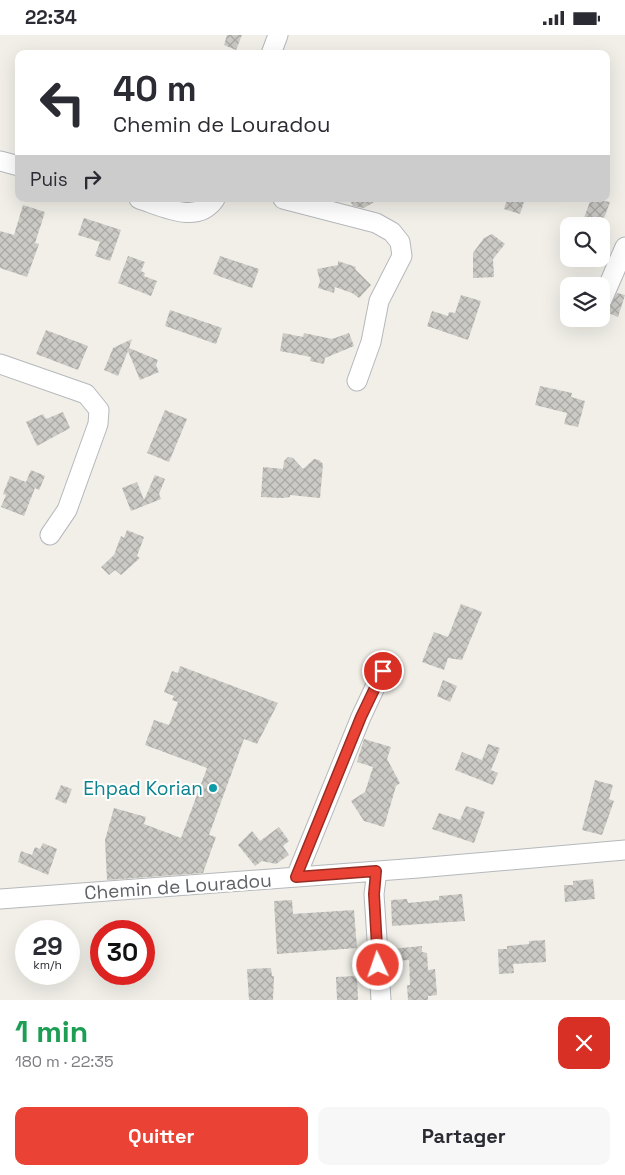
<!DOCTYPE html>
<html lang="fr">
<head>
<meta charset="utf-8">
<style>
  body { margin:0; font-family:"Space Grotesk",sans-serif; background:#f7f7f7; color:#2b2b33; height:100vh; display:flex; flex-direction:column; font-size:19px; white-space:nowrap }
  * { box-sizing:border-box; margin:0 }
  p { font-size:16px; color:#7c7c81 }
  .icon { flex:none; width:28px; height:28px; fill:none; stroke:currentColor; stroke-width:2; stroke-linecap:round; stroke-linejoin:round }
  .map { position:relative; height:965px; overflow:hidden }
  .panel { display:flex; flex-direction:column; background:#fff; flex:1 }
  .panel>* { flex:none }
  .banner { position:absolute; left:15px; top:15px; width:595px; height:152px; border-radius:10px; box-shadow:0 5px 20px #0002; background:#fff; color:#2b2b33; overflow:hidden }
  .controls { position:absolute; left:560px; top:182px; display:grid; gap:10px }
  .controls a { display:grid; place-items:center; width:50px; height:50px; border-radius:10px; background:#fff; box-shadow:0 5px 20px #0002; font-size:25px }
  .speed { position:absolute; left:15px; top:885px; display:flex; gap:10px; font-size:25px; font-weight:700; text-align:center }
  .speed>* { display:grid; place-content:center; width:65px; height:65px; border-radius:50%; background:#fff; box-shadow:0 5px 20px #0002; line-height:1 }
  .speed small { font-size:12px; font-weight:400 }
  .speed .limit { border:8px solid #d22; background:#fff; color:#111 }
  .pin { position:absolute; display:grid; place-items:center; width:42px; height:42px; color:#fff; margin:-21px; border:2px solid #fff; border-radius:50%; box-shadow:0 1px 5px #0007 }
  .me { position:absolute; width:55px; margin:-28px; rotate:357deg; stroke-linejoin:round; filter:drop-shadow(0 0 4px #0008) }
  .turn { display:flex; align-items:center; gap:18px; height:105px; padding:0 15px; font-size:22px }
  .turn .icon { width:65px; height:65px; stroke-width:2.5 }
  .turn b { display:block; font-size:35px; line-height:42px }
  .then { display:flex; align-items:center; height:48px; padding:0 15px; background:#0003; gap:10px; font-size:19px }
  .round { display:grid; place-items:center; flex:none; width:52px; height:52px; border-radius:10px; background:#f7f7f7 }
  .summary { display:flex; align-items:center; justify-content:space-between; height:85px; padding:0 15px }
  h1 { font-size:30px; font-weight:700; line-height:38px; color:#1e9e55 }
  .primary-button { display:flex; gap:10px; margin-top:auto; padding:10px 15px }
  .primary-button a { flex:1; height:58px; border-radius:10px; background:#ea4335; color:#fff; font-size:20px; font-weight:700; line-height:58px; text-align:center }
  .primary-button a+a { background:#f7f7f7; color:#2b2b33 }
  .status { display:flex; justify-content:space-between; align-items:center; height:35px; padding:0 25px; background:#fff; direction:ltr }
  .status svg { height:14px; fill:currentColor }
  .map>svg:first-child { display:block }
  .building { fill:url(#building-cross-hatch) }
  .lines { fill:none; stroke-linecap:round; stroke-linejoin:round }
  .minor-casing { stroke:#b5b8bc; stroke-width:21 }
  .minor { stroke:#fff; stroke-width:19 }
  .route-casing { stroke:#982c22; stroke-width:12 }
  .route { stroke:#ea4335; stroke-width:9 }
  .culture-dot { fill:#0f9aa8; stroke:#fff; stroke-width:2 }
  .labels { text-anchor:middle; stroke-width:4; stroke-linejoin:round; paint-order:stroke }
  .culture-label { font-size:19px; fill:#0d838f; stroke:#fff; text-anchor:end }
  .street-label { font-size:19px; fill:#5f6368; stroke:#fff }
</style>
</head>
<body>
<div class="status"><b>22:34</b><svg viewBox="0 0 49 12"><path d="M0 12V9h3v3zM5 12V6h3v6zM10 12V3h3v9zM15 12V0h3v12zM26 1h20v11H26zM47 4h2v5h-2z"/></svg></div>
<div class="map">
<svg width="625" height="965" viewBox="0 0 625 965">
  <defs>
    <pattern id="building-cross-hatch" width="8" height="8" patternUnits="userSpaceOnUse" patternTransform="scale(1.25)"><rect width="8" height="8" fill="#cccac5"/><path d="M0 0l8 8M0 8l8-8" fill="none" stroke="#a9a8a4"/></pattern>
  </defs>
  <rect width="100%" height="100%" fill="#f1efe8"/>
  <path class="building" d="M 227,0 L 242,0 L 236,15 L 224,10 Z
    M 349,164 L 379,164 L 364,173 L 353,171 Z
    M 507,164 L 525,164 L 520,179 L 504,174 Z
    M 591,164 L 610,167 L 601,191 L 581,191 Z
    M 23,170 L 45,177 L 35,208 L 39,209 L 27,242 L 0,233 L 0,196 L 14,200 Z
    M 84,183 L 121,195 L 110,226 L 95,221 L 100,207 L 78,200 Z
    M 492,199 L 505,209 L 493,224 L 494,242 L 473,243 L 473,218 L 484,203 Z
    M 128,221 L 145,227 L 141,236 L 145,238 L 144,241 L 157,246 L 151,261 L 118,248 Z
    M 220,221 L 259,234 L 252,253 L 213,239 Z
    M 338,226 L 356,232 L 355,234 L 371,250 L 359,263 L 352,258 L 335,252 L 334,258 L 318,253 L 320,246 L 317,234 L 338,230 Z
    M 617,258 L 625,260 L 618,282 L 606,277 Z
    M 461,260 L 481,266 L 468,305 L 427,291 L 432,276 L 448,281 L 449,277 L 455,278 Z
    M 170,275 L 222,293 L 216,309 L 165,291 Z
    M 46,295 L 88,311 L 78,335 L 36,319 Z
    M 283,298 L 303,302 L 304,298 L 332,304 L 349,298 L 354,311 L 325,323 L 324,329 L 310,326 L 311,322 L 280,316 Z
    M 132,304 L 129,313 L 158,325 L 156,330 L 159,337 L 140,345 L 128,316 L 118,341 L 104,335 L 113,313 Z
    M 540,351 L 572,358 L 571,362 L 585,366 L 578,392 L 564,389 L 567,378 L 535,370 Z
    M 165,375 L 187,384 L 169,427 L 147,418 Z
    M 63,377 L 70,393 L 37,411 L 26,387 L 43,379 L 46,384 Z
    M 288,422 L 293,423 L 303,434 L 314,424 L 319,425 L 323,429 L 320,463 L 290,460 L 290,462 L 282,463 L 261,462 L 263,432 L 283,434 L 284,426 Z
    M 31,435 L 45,441 L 39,455 L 35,453 L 24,481 L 1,472 L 6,460 L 3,459 L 10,441 L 26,447 Z
    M 155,440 L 165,444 L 159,459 L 161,464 L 131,476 L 122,453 L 137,447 L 144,465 Z
    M 127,495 L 144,502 L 137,521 L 140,523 L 121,540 L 115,535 L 109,540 L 101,532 L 114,520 L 121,501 L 124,503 Z
    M 461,569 L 482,577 L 462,625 L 448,623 L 444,635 L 422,627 L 434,597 L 448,602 Z
    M 180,631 L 278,668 L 257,709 L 244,704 L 209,800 L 216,802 L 203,838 L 107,845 L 105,805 L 114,773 L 146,782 L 144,789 L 181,803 L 207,733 L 145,710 L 154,685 L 169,690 L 178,667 L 172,665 L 174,661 L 164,657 L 172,636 L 178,638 Z
    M 443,645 L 457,651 L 450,667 L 437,661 Z
    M 364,704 L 391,712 L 387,724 L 400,748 L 396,751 L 384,792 L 364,786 L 351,766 L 365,757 L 373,732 L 357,727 Z
    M 488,709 L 500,713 L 491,735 L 498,738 L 493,750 L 455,735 L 462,717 L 482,725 Z
    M 595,745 L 613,750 L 609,764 L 614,766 L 602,800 L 582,795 Z
    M 61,750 L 72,754 L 66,769 L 55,764 Z
    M 466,771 L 485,777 L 474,808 L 432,794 L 439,778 L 460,785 Z
    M 279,792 L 289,806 L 283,811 L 289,820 L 276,829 L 262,826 L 255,831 L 238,810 L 252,796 L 260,806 Z
    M 43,808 L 57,814 L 48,840 L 18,827 L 21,816 L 32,820 L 35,812 L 40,814 Z
    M 593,844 L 595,864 L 565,867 L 564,850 L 573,850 L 573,846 Z
    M 462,859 L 465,886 L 392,891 L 391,865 L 407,864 L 408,868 L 439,865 L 439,861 Z
    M 292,865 L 293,879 L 354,875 L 357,913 L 277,919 L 274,866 Z
    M 545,905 L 546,927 L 513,929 L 514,938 L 499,939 L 498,914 L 507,914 L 507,911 L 529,909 L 529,906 Z
    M 422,911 L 422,917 L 427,918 L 428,935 L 435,934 L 437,960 L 428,961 L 428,965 L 408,965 L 407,950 L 410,950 L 409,925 L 392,926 L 391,914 Z
    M 271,933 L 272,941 L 274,941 L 273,965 L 249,965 L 247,934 Z
    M 357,941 L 358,965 L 337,965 L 336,942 Z"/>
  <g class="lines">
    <defs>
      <path id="minor" d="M 271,19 L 278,0
        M 0,126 L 19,131
        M 139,164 C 164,172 197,190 215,164
        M 283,164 L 376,188 L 392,197 L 400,207 L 402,221 L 379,266 L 371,307 L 357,346
        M 602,265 L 625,212
        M 0,329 L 86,359 L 99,375 L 98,389 L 67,475 L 50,500
        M 377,836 L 374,859 L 381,965
        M 296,842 L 361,682 L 383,635
        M 0,864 L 418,833 L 625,815"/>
    </defs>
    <use href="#minor" class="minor-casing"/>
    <use href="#minor" class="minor"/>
  </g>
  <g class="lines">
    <defs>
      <path id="route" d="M 378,930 L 374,859 L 376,836 L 296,842 L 361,682 L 383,636"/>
    </defs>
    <use href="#route" class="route-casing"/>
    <use href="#route" class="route"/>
  </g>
  <circle class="culture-dot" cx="213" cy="753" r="5"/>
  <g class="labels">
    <g class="culture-label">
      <text x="203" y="760">Ehpad Korian</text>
    </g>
    <g class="street-label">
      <text transform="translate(178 851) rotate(-4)" y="7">Chemin de Louradou</text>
    </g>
  </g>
</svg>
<div class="controls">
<a><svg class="icon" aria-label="search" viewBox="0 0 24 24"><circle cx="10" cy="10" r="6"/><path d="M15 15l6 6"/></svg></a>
<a><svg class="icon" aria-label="layers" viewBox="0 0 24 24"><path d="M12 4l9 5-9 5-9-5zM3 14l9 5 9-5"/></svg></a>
</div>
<div class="speed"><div>29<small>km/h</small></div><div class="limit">30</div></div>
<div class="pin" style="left:383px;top:636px;background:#d93025"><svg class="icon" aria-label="arrive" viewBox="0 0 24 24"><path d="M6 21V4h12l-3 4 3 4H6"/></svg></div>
<svg class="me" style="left:378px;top:930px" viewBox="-20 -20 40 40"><circle r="17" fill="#ea4335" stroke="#fff" stroke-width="3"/><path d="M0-11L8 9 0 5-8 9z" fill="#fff"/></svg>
<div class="banner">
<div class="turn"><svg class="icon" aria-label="left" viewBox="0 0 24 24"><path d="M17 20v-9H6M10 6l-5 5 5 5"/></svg><div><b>40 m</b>Chemin de Louradou</div></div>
<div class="then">Puis<svg class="icon" aria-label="right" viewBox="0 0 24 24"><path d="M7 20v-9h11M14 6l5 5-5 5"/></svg></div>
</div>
</div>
<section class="panel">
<div class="summary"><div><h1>1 min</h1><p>180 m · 22:35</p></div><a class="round" style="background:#d93025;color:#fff"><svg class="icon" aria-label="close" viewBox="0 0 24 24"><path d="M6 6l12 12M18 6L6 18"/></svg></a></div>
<div class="primary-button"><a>Quitter</a><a>Partager</a></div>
</section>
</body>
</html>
